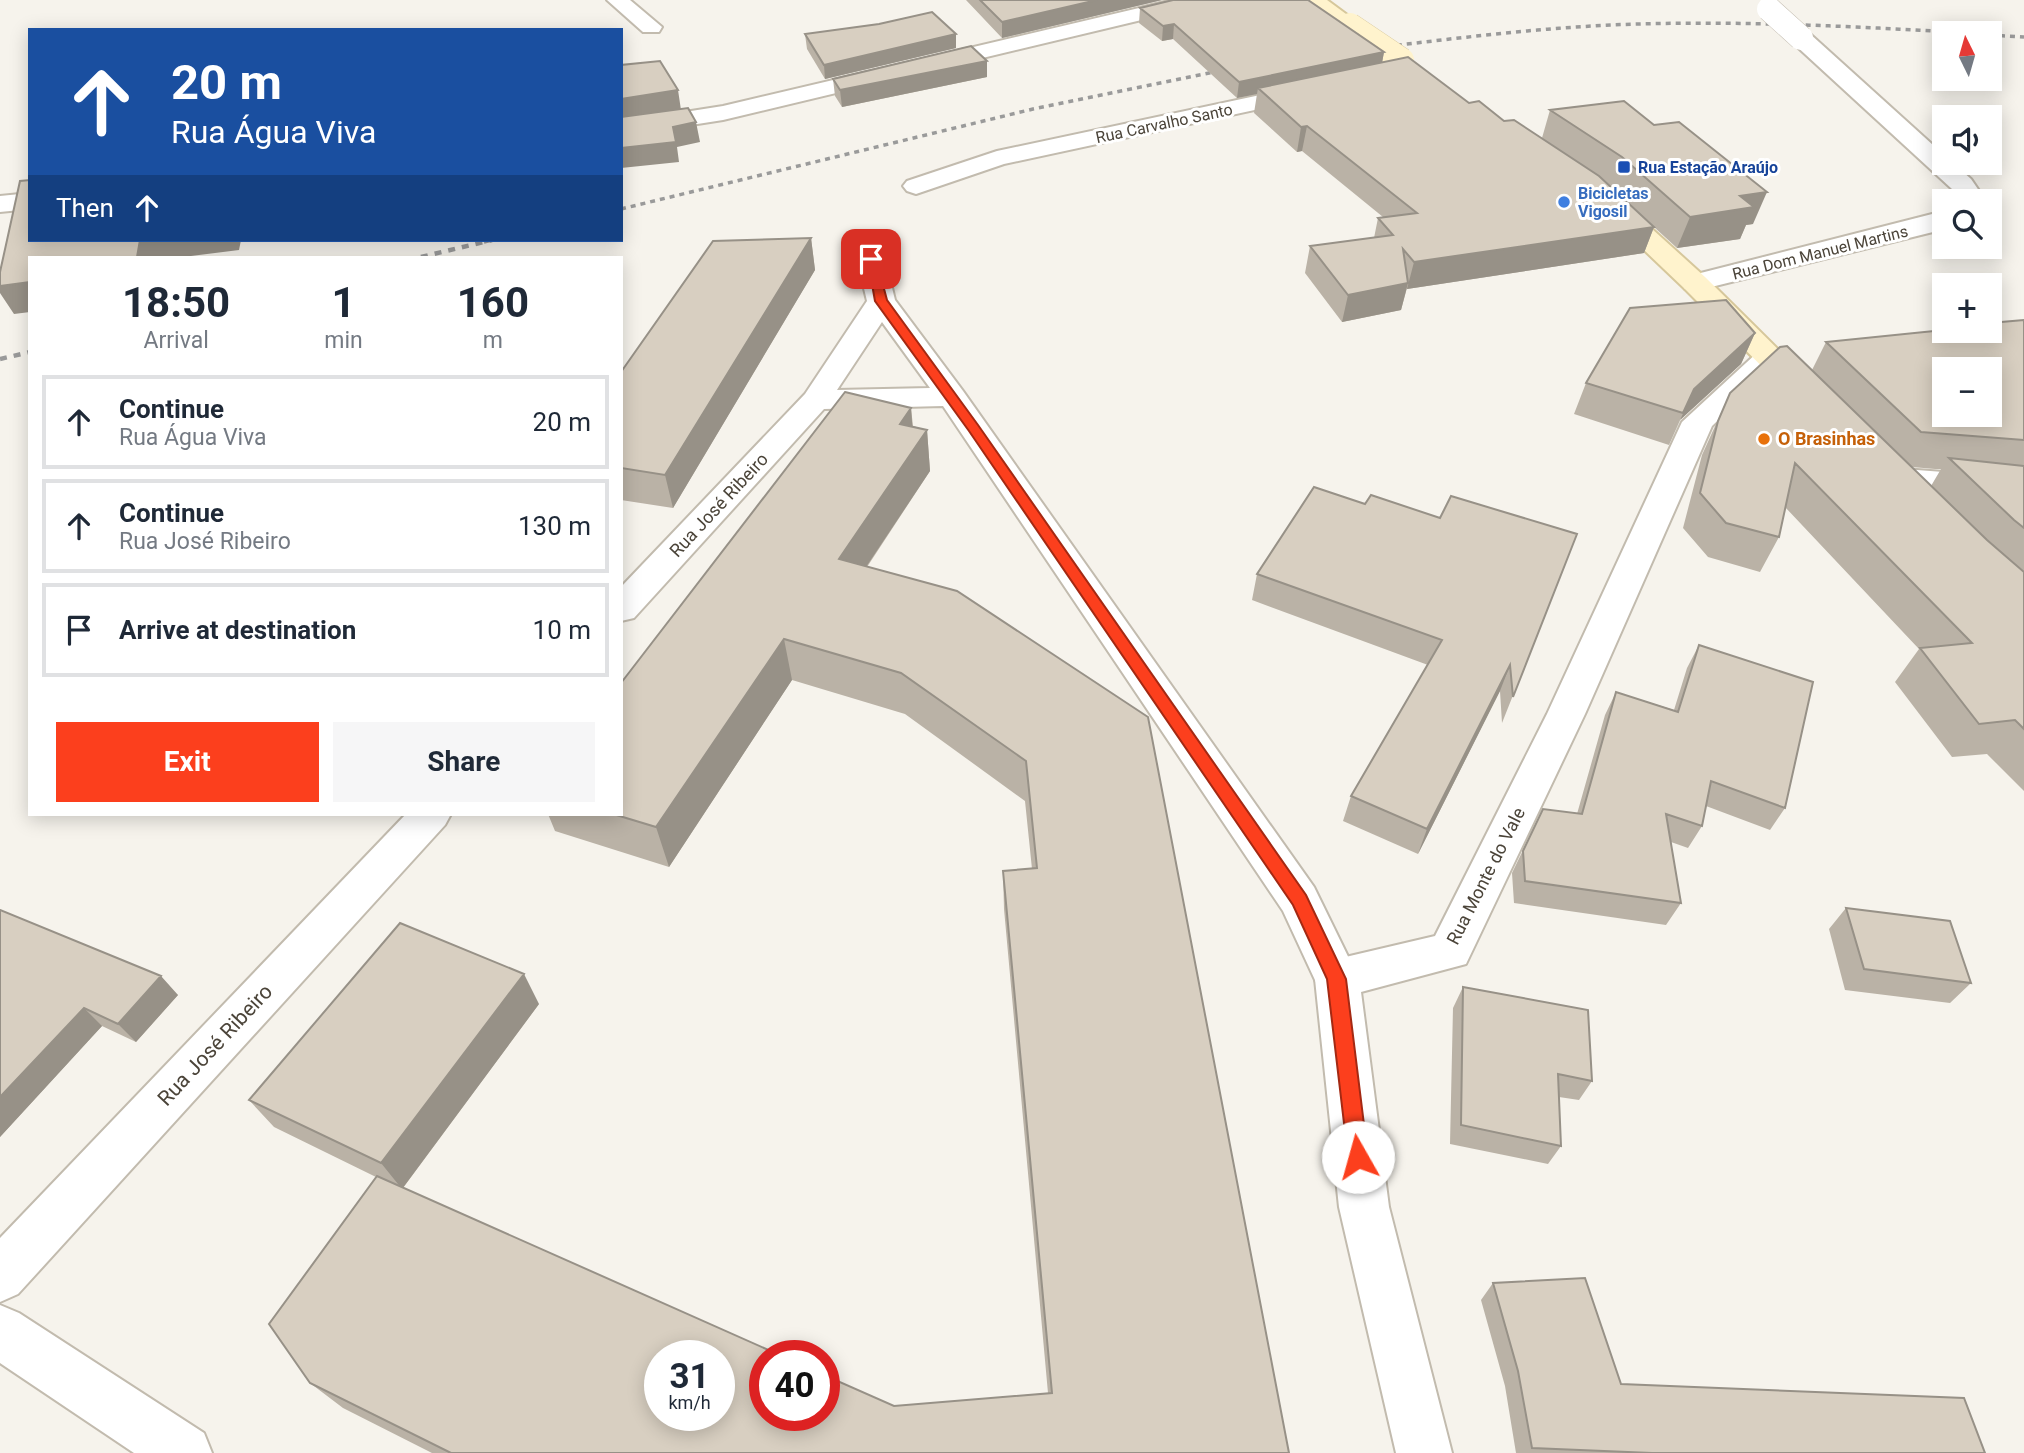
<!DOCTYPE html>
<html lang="en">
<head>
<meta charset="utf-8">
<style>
  body { margin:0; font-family:Roboto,sans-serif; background:#f6f6f7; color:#1f2937; height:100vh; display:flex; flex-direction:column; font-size:26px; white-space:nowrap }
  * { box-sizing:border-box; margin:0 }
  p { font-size:23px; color:#747a83 }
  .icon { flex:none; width:38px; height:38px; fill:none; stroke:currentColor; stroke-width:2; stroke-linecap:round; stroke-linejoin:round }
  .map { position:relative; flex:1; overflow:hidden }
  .side { position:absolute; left:28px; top:256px; width:595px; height:560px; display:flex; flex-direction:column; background:#fff; border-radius:0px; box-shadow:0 4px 18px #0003 }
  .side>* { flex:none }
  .guide { position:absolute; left:28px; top:28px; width:595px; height:214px; border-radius:0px; box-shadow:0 4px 18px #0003; background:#1a4fa0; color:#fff; overflow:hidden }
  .needle { width:46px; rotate:355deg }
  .fabs { position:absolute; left:1932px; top:21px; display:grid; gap:14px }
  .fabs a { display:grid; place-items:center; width:70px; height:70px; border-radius:0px; background:#fff; box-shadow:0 4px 18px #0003; font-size:35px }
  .speed { position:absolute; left:644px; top:1340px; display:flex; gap:14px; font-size:35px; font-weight:700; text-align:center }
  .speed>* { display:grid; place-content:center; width:91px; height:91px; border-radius:50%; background:#fff; box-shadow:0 4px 18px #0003; line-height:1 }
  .speed small { font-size:18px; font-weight:400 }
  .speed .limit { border:10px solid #d22; background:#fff; color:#111 }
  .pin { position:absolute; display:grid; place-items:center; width:60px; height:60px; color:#fff; margin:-30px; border-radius:14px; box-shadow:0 4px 10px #0006 }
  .me { position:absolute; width:77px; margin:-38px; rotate:353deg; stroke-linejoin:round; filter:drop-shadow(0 0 5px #0008) }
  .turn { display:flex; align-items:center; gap:24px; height:147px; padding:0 28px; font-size:32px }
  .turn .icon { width:91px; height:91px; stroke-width:2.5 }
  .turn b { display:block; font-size:49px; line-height:60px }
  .then { display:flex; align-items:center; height:66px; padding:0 28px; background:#0003; gap:14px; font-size:26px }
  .eta { display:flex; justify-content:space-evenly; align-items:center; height:119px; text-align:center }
  .eta b { font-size:42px; font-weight:700; line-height:49px }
  .cta { display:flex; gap:14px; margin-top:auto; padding:14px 28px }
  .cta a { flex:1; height:80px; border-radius:0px; background:#fc3f1d; color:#fff; font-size:28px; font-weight:700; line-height:80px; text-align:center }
  .cta a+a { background:#f6f6f7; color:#1f2937 }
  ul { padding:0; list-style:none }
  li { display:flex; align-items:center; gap:21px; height:94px; margin:0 14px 10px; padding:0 14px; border:4px solid #e0e1e3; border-radius:0px }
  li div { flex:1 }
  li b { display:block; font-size:26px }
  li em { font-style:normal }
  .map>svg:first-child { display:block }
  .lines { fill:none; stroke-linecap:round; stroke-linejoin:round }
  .minor-casing { stroke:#c2bbae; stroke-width:4 }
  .tertiary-casing { stroke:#c2bbae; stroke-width:4 }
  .secondary-casing { stroke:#d6c79b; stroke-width:4 }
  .minor { fill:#fff; fill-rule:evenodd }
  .tertiary { fill:#fff; fill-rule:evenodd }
  .secondary { fill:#fff3cd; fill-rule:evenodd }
  .rail-far1 { stroke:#9a9a9a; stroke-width:3.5; stroke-dasharray:5 5; stroke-linecap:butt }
  .rail { stroke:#9a9a9a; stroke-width:4.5; stroke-dasharray:7 7; stroke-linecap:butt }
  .minor-bridge-casing { stroke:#c2bbae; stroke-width:25; stroke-linecap:butt }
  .secondary-bridge-casing { stroke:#d6c79b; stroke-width:25; stroke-linecap:butt }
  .minor-bridge { stroke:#fff; stroke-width:24 }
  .secondary-bridge { stroke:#fff3cd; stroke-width:24 }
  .wall { fill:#bab2a6; fill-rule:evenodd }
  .shaded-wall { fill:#979187 }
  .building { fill:#d8cfc1; stroke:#979187; stroke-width:2; fill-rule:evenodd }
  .route { fill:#fc3f1d; stroke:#a42913; stroke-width:2 }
  .transit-dot { fill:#1a4fb4; stroke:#fff; stroke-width:2.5 }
  .shop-dot { fill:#3f7fe0; stroke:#fff; stroke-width:2.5 }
  .food-dot { fill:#e8710a; stroke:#fff; stroke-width:2.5 }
  .labels { text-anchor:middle; stroke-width:6; stroke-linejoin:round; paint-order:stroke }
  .far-street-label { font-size:16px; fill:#4b4439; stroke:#fff }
  .far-transit-label { font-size:16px; font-weight:bold; fill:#164399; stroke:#fff; text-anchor:start }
  .far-shop-label { font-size:16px; font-weight:bold; fill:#366cbe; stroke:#fff; text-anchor:start }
  .food-label { font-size:18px; font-weight:bold; fill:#c56008; stroke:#fff; text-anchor:start }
  .street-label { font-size:18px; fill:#4b4439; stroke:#fff }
  .near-street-label { font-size:21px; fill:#4b4439; stroke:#fff }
</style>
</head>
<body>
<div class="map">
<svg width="2024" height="1453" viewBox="0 0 2024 1453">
  <rect width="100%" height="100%" fill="#f6f3ec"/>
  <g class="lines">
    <defs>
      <path id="minor" d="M 607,0 L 630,0 L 662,27 L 659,32 L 643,32 Z
        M 1173,0 L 1210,0 L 1207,4 L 1200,6 L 723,120 L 621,136 L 621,122 L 723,106 Z
        M 1801,31 L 1809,33 L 1944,155 L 1944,163 L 1953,163 L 1971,179 L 1986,201 L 1960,201 L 1952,189 L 1793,43 L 1790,38 L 1793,33 Z
        M 1307,85 L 1315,87 L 1319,92 L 1315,97 L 1004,164 L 916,194 L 907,191 L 903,186 L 907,181 L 997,151 Z
        M 30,193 L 30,209 L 0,212 L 0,196 Z
        M 1944,211 L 1944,228 L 1941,230 L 1695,291 L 1685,289 L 1681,283 L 1685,277 Z
        M 871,251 L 881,253 L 885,259 L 895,300 L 963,391 L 1314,887 L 1359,979 L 1353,993 L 1337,999 L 1321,993 L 1283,911 L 943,406 L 824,409 L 634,618 L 621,621 L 621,587 L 805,394 L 867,301 L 857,259 L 861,253 ZM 882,322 L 930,388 L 837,390 Z
        M 1890,468 L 2024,478 L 2024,500 L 1879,485 L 1874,478 L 1879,471 Z
        M 406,814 L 451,814 L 445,825 L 18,1294 L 0,1302 L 0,1238 Z
        M 0,1305 L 19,1313 L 204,1433 L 212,1453 L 134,1453 L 0,1363 Z"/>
      <path id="tertiary" d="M 1769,348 L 1779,351 L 1784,357 L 1712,426 L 1585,714 L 1466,964 L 1361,992 L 1389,1207 L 1452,1453 L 1396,1453 L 1339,1207 L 1315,979 L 1321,965 L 1337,959 L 1435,936 L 1547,714 L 1682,422 L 1759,351 Z"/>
      <path id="secondary" d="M 1303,0 L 1327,0 L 1361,25 L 1358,30 L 1342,30 Z
        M 1610,196 L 1619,199 L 1705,277 L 1817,388 L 1821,394 L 1817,400 L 1806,403 L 1795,400 L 1685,289 L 1601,209 L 1597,204 L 1601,199 Z"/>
    </defs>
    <use href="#minor" class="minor-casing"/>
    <use href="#tertiary" class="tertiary-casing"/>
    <use href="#secondary" class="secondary-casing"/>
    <use href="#minor" class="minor"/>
    <use href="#tertiary" class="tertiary"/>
    <use href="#secondary" class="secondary"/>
    <path class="rail-far1" d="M 1990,35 L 2024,37
      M 1357,50 C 1442,40 1526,29 1611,25 C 1730,20 1849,26 1968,33
      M 621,209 L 1033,109 L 1229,69
      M 484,242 L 493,240"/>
    <path class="rail" d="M 421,257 L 492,240
      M 0,359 L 30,352"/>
    <defs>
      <path id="minor-bridge" d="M 1769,9 L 1801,38"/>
      <path id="secondary-bridge" d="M 1350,25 L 1402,60"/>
    </defs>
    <use href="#minor-bridge" class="minor-bridge-casing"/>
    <use href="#secondary-bridge" class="secondary-bridge-casing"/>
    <use href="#minor-bridge" class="minor-bridge"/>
    <use href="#secondary-bridge" class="secondary-bridge"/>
  </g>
  <path class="wall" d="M 966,0 L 1162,0 L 1002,38 Z
    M 1140,8 L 1384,52 L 1382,63 L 1469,103 L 1504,121 L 1542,138 L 1550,110 L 1753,224 L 1746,225 L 1740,239 L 1677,248 L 1654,227 L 1644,253 L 1407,289 L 1407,288 L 1401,310 L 1342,322 L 1305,273 L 1310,246 L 1374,238 L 1378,218 L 1383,217 L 1302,151 L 1297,152 L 1254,113 L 1257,94 L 1237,98 L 1173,39 L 1162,41 L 1139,23 Z
    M 805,34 L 956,34 L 956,48 L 825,79 L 807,49 Z
    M 987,77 L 842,107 L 835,96 L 833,79 Z
    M 811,238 L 815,270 L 673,508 L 621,500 L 621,372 Z
    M 2024,320 L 2024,791 L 1987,754 L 1952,757 L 1895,682 L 1919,649 L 1785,507 L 1779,537 L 1760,572 L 1708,557 L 1683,528 L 1702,455 L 1730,393 L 1812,370 L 1826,342 L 1944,330 ZM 1912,467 L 1935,469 L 1941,469 L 1931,486 Z
    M 1755,333 L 1741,364 L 1680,420 L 1669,445 L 1574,414 L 1586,383 Z
    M 911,408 L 913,426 L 927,430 L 930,471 L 867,567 L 1148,717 L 1289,1453 L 432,1453 L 343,1408 L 310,1383 L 376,1177 L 274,1127 L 249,1100 L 539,1004 L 403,1188 L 894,1406 L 1048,1393 L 1004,909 L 1003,871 L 1032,869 L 1025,801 L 905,714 L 792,680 L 669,867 L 555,831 L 548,814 L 621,814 Z
    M 1365,504 L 1440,518 L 1577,534 L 1502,723 L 1500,691 L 1418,854 L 1343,821 L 1351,796 L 1428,665 L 1252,600 L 1257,574 Z
    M 1699,645 L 1785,808 L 1770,830 L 1706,806 L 1702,826 L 1688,848 L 1671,842 L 1681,903 L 1666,925 L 1514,903 L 1512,873 L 1543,809 L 1577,814 L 1605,715 L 1616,692 L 1674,710 L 1687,668 Z
    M 1846,908 L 1971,983 L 1950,1003 L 1845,990 L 1829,929 Z
    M 0,910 L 178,995 L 136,1042 L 102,1026 L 0,1137 Z
    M 1463,987 L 1592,1081 L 1579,1100 L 1559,1097 L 1561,1146 L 1548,1164 L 1450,1144 L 1453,1008 Z
    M 1493,1283 L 1621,1384 L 1985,1453 L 1516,1453 L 1505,1386 L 1481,1300 Z"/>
  <path class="shaded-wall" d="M 1097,0 L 1162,0 L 1002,38 L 1002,22 Z
    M 1174,24 L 1173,39 L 1162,41 L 1163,26 Z
    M 956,34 L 956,48 L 825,79 L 824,65 Z
    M 1384,52 L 1381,68 L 1258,88 L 1257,94 L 1237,98 L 1239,82 Z
    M 987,61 L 987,77 L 842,107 L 840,90 Z
    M 678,90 L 681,110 L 621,119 L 621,99 Z
    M 696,122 L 700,142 L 677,147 L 679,162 L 621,168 L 621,148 L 673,127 Z
    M 1307,126 L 1302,151 L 1297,152 L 1301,127 Z
    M 1767,192 L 1753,224 L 1746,225 L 1740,239 L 1677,248 L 1690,217 L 1740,196 Z
    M 1654,227 L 1644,253 L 1407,289 L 1414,262 Z
    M 811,238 L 815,270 L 673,508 L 665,475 Z
    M 140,240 L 241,240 L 239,250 L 183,257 L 137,257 Z
    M 30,282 L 30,312 L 14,314 L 0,293 L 0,286 Z
    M 1408,283 L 1401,310 L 1342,322 L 1348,295 Z
    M 1755,333 L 1741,364 L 1680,420 L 1669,445 L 1694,389 Z
    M 911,408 L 914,449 L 900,424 Z
    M 927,430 L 930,471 L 844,600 L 839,559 Z
    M 784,639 L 792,680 L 669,867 L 656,827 Z
    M 1510,665 L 1500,691 L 1418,854 L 1427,829 Z
    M 524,974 L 539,1004 L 402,1189 L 381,1163 Z
    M 161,976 L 178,995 L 136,1042 L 118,1024 Z
    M 84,1008 L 102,1026 L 0,1137 L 0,1097 Z"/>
  <path class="building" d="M 980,0 L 1097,0 L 1002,22 Z
    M 1173,0 L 1308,0 L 1384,52 L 1239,82 L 1174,24 L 1163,26 L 1140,8 Z
    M 932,12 L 956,34 L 824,65 L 805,34 L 879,24 Z
    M 971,46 L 987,61 L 840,90 L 833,79 Z
    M 1408,57 L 1469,103 L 1479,101 L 1504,121 L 1514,120 L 1599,176 L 1654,227 L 1414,262 L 1403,249 L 1408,283 L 1348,295 L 1310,246 L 1393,235 L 1378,218 L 1417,213 L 1307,126 L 1301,127 L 1258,88 Z
    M 660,61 L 678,90 L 621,99 L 621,65 Z
    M 1624,101 L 1654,125 L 1679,122 L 1767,192 L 1740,196 L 1754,207 L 1690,217 L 1622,157 L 1550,110 Z
    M 688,108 L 696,122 L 673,127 L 676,142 L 621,148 L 621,117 Z
    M 30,180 L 30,240 L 140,240 L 137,257 L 30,257 L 30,282 L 0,286 L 0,272 L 20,181 Z
    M 811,238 L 665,475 L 621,468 L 621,372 L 713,241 Z
    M 1726,300 L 1755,333 L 1694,389 L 1683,413 L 1586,383 L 1630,308 Z
    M 2024,320 L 2024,440 L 1921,432 L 1826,342 L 1944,330 L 1990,331 L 1990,323 ZM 1944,369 L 1990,369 L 1990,415 L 1944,415 Z
    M 1787,346 L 1987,540 L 2024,572 L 2024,729 L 2015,720 L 1979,724 L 1920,648 L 1972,643 L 1795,463 L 1779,537 L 1726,523 L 1700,493 L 1718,421 L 1730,393 L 1780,347 Z
    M 845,392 L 911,408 L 900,424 L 927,430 L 839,559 L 957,591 L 1148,717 L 1289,1453 L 451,1453 L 310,1383 L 269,1324 L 377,1176 L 782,1356 L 765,1356 L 765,1416 L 824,1416 L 824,1375 L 894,1406 L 1052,1393 L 1003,871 L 1037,868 L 1026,761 L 901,673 L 784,639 L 656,827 L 613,814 L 621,814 L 621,683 ZM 660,1356 L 719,1356 L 719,1416 L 660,1416 Z
    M 1949,458 L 2024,466 L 2024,528 L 2014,520 Z
    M 1314,487 L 1365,504 L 1371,495 L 1440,518 L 1451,496 L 1577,534 L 1513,697 L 1510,665 L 1427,829 L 1351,796 L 1442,640 L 1257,574 Z
    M 1699,645 L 1813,682 L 1785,808 L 1711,781 L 1702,826 L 1666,814 L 1681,903 L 1525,881 L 1523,851 L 1543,809 L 1582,814 L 1616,692 L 1678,712 Z
    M 1846,908 L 1950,921 L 1971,983 L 1864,969 Z
    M 0,910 L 161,976 L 118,1024 L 84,1008 L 0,1097 Z
    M 400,923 L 524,974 L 381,1163 L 249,1100 Z
    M 1463,987 L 1588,1010 L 1592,1081 L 1558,1074 L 1561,1146 L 1461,1125 Z
    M 1585,1278 L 1621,1384 L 1964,1398 L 1985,1453 L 1652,1453 L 1532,1448 L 1518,1371 L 1493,1283 Z"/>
  <path class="route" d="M 867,256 L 876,259 L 887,300 L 978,425 L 1306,895 L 1346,979 L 1368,1157 L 1365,1164 L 1358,1166 L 1351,1164 L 1348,1157 L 1327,979 L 1293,905 L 969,431 L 875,301 Z"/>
  <rect class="transit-dot" x="1617" y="160" width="14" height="14" rx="3.5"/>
  <circle class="shop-dot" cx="1564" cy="202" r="7"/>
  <circle class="food-dot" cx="1764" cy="439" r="7"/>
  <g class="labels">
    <g class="far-street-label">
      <text transform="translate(1164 123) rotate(-12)" y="6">Rua Carvalho Santo</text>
      <text transform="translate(1820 252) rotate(-14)" y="6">Rua Dom Manuel Martins</text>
    </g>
    <g class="far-transit-label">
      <text x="1638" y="173">Rua Estação Araújo</text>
    </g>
    <g class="far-shop-label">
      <text x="1578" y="199">Bicicletas<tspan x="1578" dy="18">Vigosil</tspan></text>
    </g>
    <g class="food-label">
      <text x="1778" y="445">O Brasinhas</text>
    </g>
    <g class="street-label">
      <text transform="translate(719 505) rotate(-47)" y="6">Rua José Ribeiro</text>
      <text transform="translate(1486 876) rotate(-63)" y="6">Rua Monte do Vale</text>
    </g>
    <g class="near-street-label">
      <text transform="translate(215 1045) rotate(-47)" y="7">Rua José Ribeiro</text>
    </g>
  </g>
</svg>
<div class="fabs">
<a><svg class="needle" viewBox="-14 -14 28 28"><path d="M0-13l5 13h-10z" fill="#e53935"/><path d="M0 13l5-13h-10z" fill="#747a83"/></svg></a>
<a><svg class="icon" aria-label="sound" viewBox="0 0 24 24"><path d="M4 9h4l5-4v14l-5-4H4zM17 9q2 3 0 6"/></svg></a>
<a><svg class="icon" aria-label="search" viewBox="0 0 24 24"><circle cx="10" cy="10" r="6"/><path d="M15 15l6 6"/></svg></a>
<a>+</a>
<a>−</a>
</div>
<div class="speed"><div>31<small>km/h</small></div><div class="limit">40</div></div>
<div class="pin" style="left:871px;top:259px;background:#d93025"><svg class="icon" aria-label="arrive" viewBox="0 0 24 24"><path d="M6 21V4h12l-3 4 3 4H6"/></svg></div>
<svg class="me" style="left:1358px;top:1157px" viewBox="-20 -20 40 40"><circle r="19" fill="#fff"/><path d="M0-13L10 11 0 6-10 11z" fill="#fc3f1d"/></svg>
<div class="guide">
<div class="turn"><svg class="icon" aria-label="ahead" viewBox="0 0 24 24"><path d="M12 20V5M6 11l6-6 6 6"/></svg><div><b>20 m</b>Rua Água Viva</div></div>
<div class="then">Then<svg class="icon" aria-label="ahead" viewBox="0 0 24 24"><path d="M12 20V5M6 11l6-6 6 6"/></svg></div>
</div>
<section class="side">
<div class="eta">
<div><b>18:50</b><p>Arrival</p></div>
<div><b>1</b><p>min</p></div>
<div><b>160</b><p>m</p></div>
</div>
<ul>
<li><svg class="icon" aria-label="ahead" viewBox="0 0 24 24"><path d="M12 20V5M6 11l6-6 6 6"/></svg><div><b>Continue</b><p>Rua Água Viva</p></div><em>20 m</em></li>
<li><svg class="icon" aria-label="ahead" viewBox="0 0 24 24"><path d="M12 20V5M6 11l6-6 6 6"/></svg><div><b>Continue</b><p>Rua José Ribeiro</p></div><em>130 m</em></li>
<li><svg class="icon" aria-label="arrive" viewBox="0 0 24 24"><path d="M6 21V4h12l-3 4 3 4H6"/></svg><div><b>Arrive at destination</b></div><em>10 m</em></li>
</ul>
<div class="cta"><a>Exit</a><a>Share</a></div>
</section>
</div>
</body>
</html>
